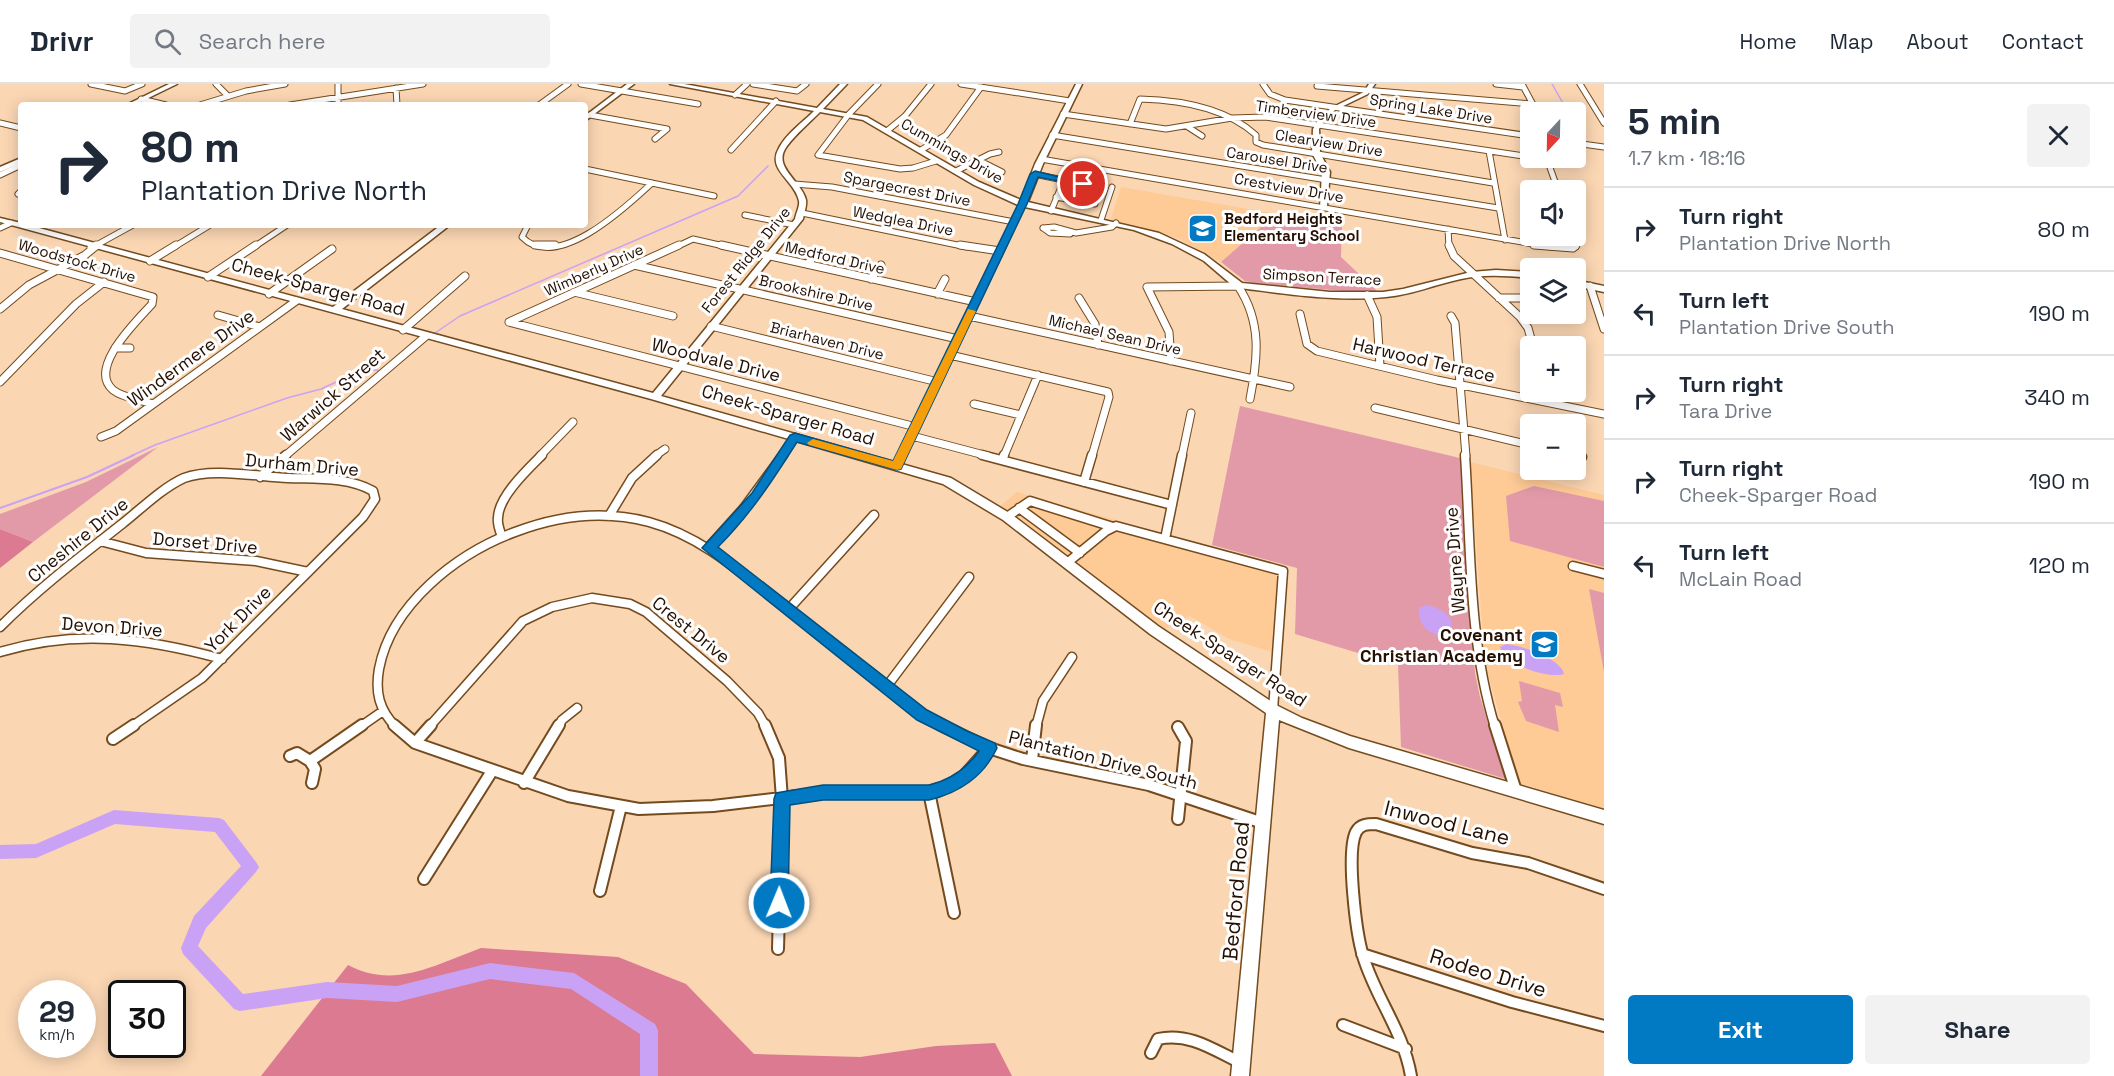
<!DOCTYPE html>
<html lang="en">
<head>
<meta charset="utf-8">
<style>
  body { margin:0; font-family:"Space Grotesk",sans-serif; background:#f2f2f3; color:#1f2937; height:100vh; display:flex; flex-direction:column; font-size:22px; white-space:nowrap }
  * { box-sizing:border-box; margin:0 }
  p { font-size:20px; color:#747a83 }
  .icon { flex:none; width:33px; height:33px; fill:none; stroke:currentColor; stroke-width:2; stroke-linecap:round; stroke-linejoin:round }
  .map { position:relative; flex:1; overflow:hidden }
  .sheet { display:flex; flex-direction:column; background:#fff; width:510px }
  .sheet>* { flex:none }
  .guide { position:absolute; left:18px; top:18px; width:570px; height:126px; border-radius:6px; box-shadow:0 3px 15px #0003; background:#fff; color:#1f2937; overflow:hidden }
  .needle { width:39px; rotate:202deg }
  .tools { position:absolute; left:1520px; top:18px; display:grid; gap:12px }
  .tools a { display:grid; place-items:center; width:66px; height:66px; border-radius:6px; background:#fff; box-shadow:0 3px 15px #0003; font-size:30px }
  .speed { position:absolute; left:18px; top:896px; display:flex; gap:12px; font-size:30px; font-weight:700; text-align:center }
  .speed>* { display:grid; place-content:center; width:78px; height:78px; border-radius:50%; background:#fff; box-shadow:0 3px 15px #0003; line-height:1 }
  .speed small { font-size:15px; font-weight:400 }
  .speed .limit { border:3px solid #111; border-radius:9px; background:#fff; color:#111 }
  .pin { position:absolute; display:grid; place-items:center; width:51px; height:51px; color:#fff; margin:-26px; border:3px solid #fff; border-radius:50%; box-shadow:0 2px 6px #0007 }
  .me { position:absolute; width:66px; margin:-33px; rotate:1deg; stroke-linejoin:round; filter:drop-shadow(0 0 4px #0008) }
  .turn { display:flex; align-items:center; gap:21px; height:126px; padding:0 24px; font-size:27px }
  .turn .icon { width:78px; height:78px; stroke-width:2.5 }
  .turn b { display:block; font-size:42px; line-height:51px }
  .round { display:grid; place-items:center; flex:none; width:63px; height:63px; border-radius:6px; background:#f2f2f3 }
  .headline { display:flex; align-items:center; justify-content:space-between; height:102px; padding:0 24px }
  h1 { font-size:36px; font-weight:600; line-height:45px }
  .button { display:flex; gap:12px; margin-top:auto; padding:12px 24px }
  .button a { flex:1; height:69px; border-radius:6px; background:#027ac3; color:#fff; font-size:24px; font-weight:600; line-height:69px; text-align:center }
  .button a+a { background:#f2f2f3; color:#1f2937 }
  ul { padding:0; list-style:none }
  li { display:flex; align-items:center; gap:18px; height:84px; padding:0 24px; border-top:2px solid #e0e1e3 }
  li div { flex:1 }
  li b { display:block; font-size:22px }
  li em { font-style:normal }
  header { display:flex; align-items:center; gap:36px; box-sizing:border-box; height:84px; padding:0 30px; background:#fff; border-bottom:2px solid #e0e1e3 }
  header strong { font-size:28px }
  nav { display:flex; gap:33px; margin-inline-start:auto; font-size:21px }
  .search { width:420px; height:54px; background:#f2f2f3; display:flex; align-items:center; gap:15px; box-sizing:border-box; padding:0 21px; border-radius:6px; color:#747a83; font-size:22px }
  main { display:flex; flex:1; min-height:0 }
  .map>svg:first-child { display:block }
  .built { fill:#feca96 }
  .green { fill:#e29aa9 }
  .forest { fill:#db7a90 }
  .water { fill:#caa2f5 }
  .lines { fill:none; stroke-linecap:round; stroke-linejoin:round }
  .stream-far1 { stroke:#caa2f5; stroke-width:1.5 }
  .stream { stroke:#caa2f5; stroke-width:2 }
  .river { fill:#caa2f5; fill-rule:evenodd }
  .street-far3-casing { stroke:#744b1e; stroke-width:7 }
  .street-far2-casing { stroke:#744b1e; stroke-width:9 }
  .street-far1-casing { stroke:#744b1e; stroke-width:11 }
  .street-casing { stroke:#744b1e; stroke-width:14 }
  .secondary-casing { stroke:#744b1e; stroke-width:3 }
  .street-far3 { stroke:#fff; stroke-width:5 }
  .street-far2 { stroke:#fff; stroke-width:7 }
  .street-far1 { stroke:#fff; stroke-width:8 }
  .street { stroke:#fff; stroke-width:10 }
  .secondary { fill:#fff; fill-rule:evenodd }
  .route { fill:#027ac3; stroke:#014f7f; stroke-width:1.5 }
  .slow { fill:#f59e0b }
  .labels { text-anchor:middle; stroke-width:6; stroke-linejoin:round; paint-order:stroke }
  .far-street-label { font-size:15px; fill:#240f00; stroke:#fefefe }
  .far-poi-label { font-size:15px; font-weight:bold; fill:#240f00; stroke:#fefefe; text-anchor:start }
  .street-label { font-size:18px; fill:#240f00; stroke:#fefefe }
  .poi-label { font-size:18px; font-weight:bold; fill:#240f00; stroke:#fefefe; text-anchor:end }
  .near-street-label { font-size:21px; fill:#240f00; stroke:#fefefe }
</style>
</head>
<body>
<header>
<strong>Drivr</strong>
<div class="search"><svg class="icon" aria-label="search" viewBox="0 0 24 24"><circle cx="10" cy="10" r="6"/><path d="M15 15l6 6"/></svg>Search here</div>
<nav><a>Home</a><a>Map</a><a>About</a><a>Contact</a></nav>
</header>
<main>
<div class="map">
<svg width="1604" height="992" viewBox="0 0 1604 992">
  <rect width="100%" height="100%" fill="#fad6b3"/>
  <path class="built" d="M 1121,103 L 1276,130 L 1221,178 L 1177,154 L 1111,135 Z
    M 1470,378 L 1604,411 L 1604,725 L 1519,699 L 1485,580 Z
    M 1017,408 L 1288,485 L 1283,571 L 1229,555 L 1190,532 L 1165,545 L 1000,422 Z"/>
  <path class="green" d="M 1276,130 L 1342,142 L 1341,173 L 1377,207 L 1354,208 L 1254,199 L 1245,197 L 1221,178 Z
    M 1240,322 L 1460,374 L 1475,589 L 1480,613 L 1506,695 L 1401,663 L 1398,581 L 1295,550 L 1297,484 L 1212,461 Z
    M 158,363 L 33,458 L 0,445 L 0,430 L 86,398 Z
    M 1534,402 L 1604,417 L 1604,483 L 1510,457 L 1506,412 Z
    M 1589,505 L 1604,509 L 1604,588 Z
    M 1519,597 L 1560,609 L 1563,623 L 1555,621 L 1559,648 L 1526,637 L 1518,618 L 1522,617 Z"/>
  <path class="forest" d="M 0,445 L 33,458 L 0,484 Z
    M 481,864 L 618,873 L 686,900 L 754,970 L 860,973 L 936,962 L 995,959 L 1012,992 L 261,992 L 348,881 C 394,906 437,880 481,864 Z"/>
  <path class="water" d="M 1426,521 C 1442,524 1459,534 1448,552 C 1432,553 1417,542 1419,524 Z
    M 1506,560 C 1520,561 1562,575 1564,590 C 1547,595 1506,581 1500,563 Z"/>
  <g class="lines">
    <path class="stream-far1" d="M 1552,0 L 1568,28
      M 1575,40 L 1586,58
      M 435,249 L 460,232 L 738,112 L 768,82
      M 131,372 L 155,361 L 287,314 L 321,305 L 360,287 L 378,286"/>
    <path class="stream" d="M 0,424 L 87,393 L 134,371"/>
    <path class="river" d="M 114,726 L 219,734 L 224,736 L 256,778 L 259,783 L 256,788 L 206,844 L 198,862 L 243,910 L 327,898 L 397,902 L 490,879 L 574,889 L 655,940 L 658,946 L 658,992 L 640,992 L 640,950 L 571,905 L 490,895 L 397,918 L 327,914 L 240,927 L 234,925 L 183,870 L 181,864 L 194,832 L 241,782 L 215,748 L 115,740 L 36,774 L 0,775 L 0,761 L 36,760 Z"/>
    <defs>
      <path id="street-far3" d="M 91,0 L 125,7 L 142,0
        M 216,0 L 228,12
        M 338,0 L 338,21
        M 581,0 L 698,20
        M 753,0 L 797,7 L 806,0
        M 878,0 L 849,30 L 818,71 L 900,85 L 913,84 L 936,77
        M 961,0 L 1070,17
        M 1263,0 L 1270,10 L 1285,16 L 1530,52
        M 1496,0 L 1523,3
        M 1522,0 L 1537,28
        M 1580,0 L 1604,39
        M 1317,2 L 1532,20
        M 396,4 L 397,21
        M 735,11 L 747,0
        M 141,15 L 166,21
        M 200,21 L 246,7 L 285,0
        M 290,21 L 423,0
        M 539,21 L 568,0
        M 1063,30 L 1166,45 L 1232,34 L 1265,33 L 1530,73
        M 590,31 L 667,45 L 655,55
        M 0,39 L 21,44
        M 1130,40 L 1140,15 C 1180,16 1225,23 1256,51 L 1256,58 L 1263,61 L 1493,99
        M 1188,43 L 1202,52
        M 888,46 L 905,32 L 931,0
        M 1052,51 L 1498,124
        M 1575,59 L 1604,63
        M 731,66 L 776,17
        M 921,66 L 946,51 L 981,3
        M 1489,67 L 1505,156
        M 1531,74 L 1548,78 L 1558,106
        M 1041,75 L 1551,163
        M 980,77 L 1002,88
        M 585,85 L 714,112
        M 956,87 L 990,70 L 999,68
        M 1034,90 L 1083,100 L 1079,117
        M 0,91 L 21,81
        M 794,100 L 832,103 L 1014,138
        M 18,110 L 21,107
        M 1056,113 L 1095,120
        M 1051,127 L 1064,96
        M 802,129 L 967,163
        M 745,131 L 794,141
        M 1101,136 L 1112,103
        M 528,141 L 522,153 C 557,189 627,122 652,99
        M 0,144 L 11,139
        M 1043,144 L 1054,143 L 1076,149 L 1112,143 L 1116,139
        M 1043,144 L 1050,149 L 1070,150
        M 1448,145 L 1449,163
        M 1573,152 L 1576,163
        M 93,163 L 133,141
        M 174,163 L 210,141
        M 254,163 L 287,141
        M 676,163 L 693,155 L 728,163
        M 1002,163 L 1023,120"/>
      <path id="street-far2" d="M 535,161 L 555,161
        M 721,161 L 976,218
        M 960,161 L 1000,167
        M 1449,161 L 1454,172 L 1520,233 L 1528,244 L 1533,262
        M 1534,161 L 1573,164 L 1576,161
        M 91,164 L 96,161
        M 0,169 L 153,213 L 152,220 C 137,237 87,284 113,306 C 123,314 141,316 153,320
        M 150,177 L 176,161
        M 808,180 L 817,168
        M 634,181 L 958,255
        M 208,193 L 256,161
        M 871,195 L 881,181
        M 1590,202 L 1604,245
        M 574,208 L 673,232
        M 269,210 L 332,165
        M 937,210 L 945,195
        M 1367,211 L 1377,233 L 1380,282
        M 1079,214 L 1095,240 L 1098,261
        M 1499,214 L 1520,214
        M 0,225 L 29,201 L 85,171 L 96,162
        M 1300,230 L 1307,260 L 1317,267 L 1437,296 L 1604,330
        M 218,231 L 260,243
        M 969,232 L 1290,303
        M 1451,232 L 1455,239 L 1466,372
        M 509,238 L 679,161
        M 509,238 L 916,343
        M 711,242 L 938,298
        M 403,246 L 465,192
        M 115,264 L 130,264
        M 950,271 L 1108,308 L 1109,313 L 1092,372
        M 1171,277 L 1169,248 L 1147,203 L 1238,202 C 1262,238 1258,274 1250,315
        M 0,298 L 76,220 L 104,198
        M 974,320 L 1021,331
        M 1375,324 L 1530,361
        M 912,352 L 988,372
        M 101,353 L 116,347 L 296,217
        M 285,372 L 426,252
        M 540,372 L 573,338
        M 655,372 L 665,365
        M 782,372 L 795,353
        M 902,372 L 1003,161
        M 1004,372 L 1038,291
        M 1182,372 L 1191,329"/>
      <path id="street-far1" d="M 982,371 L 1172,421
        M 1465,371 C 1471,461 1468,556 1495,643
        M 1575,372 L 1582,373
        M 1002,376 L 1004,371
        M 897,382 L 902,371
        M 260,393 L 286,371
        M 1084,398 L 1092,371
        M 1019,424 L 1080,469
        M 609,432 L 632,394 L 657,371
        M 1007,433 L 1030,417 L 1113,443
        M 502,453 C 500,447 497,440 498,434 C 498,413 528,385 542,371
        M 1165,455 L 1182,371
        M 100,457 L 146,469 L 256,477 L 308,488
        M 709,463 L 744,424 L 783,371
        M 1067,479 L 1106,447 L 1116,442 L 1283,487 L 1273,626
        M 1573,482 L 1604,490
        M 788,526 L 874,431
        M 0,543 C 38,505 80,473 122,440 C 141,425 162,404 184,394 C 212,383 259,393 288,394 C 317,395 348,393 373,407 L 375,415 L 363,433 L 202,594 L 131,643
        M 0,568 C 76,545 146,554 222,575
        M 887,602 L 969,493
        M 360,643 L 383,627
        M 396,643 C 379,626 375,608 379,585 C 391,521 456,470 515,448 C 557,432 604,426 649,438 C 704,453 745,492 790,527 C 834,561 878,596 922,631 L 944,643
        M 429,643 L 523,537 L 552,523 L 592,514 L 630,520 L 646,528 L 727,597 L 758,629 L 766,643
        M 558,643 L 562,636 L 577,624
        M 1036,643 L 1043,617 L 1072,573"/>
      <path id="street" d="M 394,641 L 415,659 L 568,712 L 639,725 L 713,722 L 823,709 L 929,708 L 948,702 L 964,692 L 989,664
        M 765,641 L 779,674 L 782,715 L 778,865
        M 941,641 L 989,664
        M 1495,641 L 1516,707
        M 1178,643 L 1186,657 L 1178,735
        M 113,655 L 134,641
        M 415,659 L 431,641
        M 989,664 L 1023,675 L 1149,701 L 1263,739
        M 290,672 L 297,669 L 310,677 L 315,685 L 312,699
        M 1032,676 L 1036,641
        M 310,677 L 362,641
        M 524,699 L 559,641
        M 929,708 L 954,829
        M 424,795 L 492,687
        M 600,807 L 621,722
        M 1362,870 L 1512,918 L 1604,942
        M 1343,941 L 1406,965
        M 1151,969 L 1158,955 C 1189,948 1214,966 1241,979
        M 1411,992 C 1403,946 1376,915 1363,872 C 1356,849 1346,768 1356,748 C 1360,740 1368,740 1376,740 L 1472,769 L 1528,779 L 1604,805"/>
      <path id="secondary" d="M 169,0 L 177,0 L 134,21 L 126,21 Z
        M 627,0 L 634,0 L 585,37 L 585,32 Z
        M 670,0 L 684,0 L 817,24 L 840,0 L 847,0 L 823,25 L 867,33 L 979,98 L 1021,116 L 1035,80 L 1076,0 L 1082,0 L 1043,80 L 1028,118 L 1159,149 L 1204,170 L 1242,199 L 1330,208 L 1383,208 L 1403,205 L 1471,188 L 1496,186 L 1530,188 L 1530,194 C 1507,192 1484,190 1461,195 C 1436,200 1412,211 1386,213 C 1338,218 1287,210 1239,204 L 1232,201 L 1204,177 L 1172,160 L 1134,146 L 1020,122 L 974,101 L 863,36 L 820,28 C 809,39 796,50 787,62 C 771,83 802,97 806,116 C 807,122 804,129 803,135 L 661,312 L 951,394 L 1011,430 L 1158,542 L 1278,622 L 1302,634 L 1350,652 L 1604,726 L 1604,740 L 1349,664 L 1279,636 L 1249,992 L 1231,992 L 1266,629 L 1150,550 L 1003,436 L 943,400 L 651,315 L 0,138 L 0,134 L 21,139 L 21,141 L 28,141 L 333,223 L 441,141 L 450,141 L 342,225 L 653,309 L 795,135 C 796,129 800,122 799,117 C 795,96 766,86 779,64 C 786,50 803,38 814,27 Z
        M 1369,0 L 1375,0 L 1368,10 L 1335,26 L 1325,36 L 1319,45 L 1320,69 L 1330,88 L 1327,122 L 1320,124 L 1322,88 L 1312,69 L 1313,45 L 1320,34 L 1331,24 L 1364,8 Z
        M 21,74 L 21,79 L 0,88 L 0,83 Z
        M 1575,196 L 1604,202 L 1604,208 L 1575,202 Z"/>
    </defs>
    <use href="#street-far3" class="street-far3-casing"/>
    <use href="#street-far2" class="street-far2-casing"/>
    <use href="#street-far1" class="street-far1-casing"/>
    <use href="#street" class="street-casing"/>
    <use href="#secondary" class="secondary-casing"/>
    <use href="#street-far3" class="street-far3"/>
    <use href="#street-far2" class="street-far2"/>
    <use href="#street-far1" class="street-far1"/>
    <use href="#street" class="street"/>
    <use href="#secondary" class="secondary"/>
  </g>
  <path class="route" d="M 1035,87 L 1088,100 L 1083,102 L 1038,93 L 1027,120 L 901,385 L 897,386 L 797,358 C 773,396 750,431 718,463 L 927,626 L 967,647 L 995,659 L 997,664 C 984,692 959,709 929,716 L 823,716 L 790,721 L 788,819 L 786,825 L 779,828 L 773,825 L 770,819 L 774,715 L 776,709 L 823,701 L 929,701 C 950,696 967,684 979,667 L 917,636 L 702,464 L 752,409 L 790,351 L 795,349 L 893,377 L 1018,120 L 1030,90 Z"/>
  <path class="slow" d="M 968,225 L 976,227 L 901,385 L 897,386 L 809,361 L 807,359 L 813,355 L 893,377 Z"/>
  <defs>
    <symbol id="school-square" viewBox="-11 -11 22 22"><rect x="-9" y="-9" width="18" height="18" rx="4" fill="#027ac3" stroke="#fefefe"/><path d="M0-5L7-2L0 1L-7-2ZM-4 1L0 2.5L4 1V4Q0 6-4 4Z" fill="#fff"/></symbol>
  </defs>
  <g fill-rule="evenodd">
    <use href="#school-square" x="1186" y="128" width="33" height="33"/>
    <use href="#school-square" x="1528" y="544" width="33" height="33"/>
  </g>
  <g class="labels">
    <g class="far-street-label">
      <text transform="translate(1431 25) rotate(9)" y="5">Spring Lake Drive</text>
      <text transform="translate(1316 30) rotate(8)" y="5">Timberview Drive</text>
      <text transform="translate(1329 59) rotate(9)" y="5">Clearview Drive</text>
      <text transform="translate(952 67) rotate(30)" y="5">Cummings Drive</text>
      <text transform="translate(1277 76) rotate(9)" y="5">Carousel Drive</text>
      <text transform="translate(1289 104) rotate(10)" y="5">Crestview Drive</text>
      <text transform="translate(907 105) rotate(11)" y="5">Spargecrest Drive</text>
      <text transform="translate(903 137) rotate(11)" y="5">Wedglea Drive</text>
      <text transform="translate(835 174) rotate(13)" y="5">Medford Drive</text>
      <text transform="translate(746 176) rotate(-51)" y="5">Forest Ridge Drive</text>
      <text transform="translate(77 177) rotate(16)" y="5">Woodstock Drive</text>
      <text transform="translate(594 186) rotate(-24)" y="5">Wimberly Drive</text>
      <text transform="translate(1322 193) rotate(3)" y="5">Simpson Terrace</text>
      <text transform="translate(816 209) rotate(13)" y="5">Brookshire Drive</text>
      <text transform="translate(1115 251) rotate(13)" y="5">Michael Sean Drive</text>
      <text transform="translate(827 257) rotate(14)" y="5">Briarhaven Drive</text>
    </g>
    <g class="far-poi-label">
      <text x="1224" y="140">Bedford Heights<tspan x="1224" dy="17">Elementary School</tspan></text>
    </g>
    <g class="street-label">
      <text transform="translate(318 203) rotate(15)" y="6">Cheek-Sparger Road</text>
      <text transform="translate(191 274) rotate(-36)" y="6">Windermere Drive</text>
      <text transform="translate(716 276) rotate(14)" y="6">Woodvale Drive</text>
      <text transform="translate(1424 276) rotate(13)" y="6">Harwood Terrace</text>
      <text transform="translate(333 311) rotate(-41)" y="6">Warwick Street</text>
      <text transform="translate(788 331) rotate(16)" y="6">Cheek-Sparger Road</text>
      <text transform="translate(302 381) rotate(5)" y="6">Durham Drive</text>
      <text transform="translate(78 456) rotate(-39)" y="6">Cheshire Drive</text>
      <text transform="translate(205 459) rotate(5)" y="6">Dorset Drive</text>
      <text transform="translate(1455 476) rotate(-94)" y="6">Wayne Drive</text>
      <text transform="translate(238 535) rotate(-45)" y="6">York Drive</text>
      <text transform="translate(112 543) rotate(4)" y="6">Devon Drive</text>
      <text transform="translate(691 546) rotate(39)" y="6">Crest Drive</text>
      <text transform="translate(1230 570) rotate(33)" y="6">Cheek-Sparger Road</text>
      <text transform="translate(1103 676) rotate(14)" y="6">Plantation Drive South</text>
    </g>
    <g class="poi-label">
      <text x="1523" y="557">Covenant<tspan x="1523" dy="21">Christian Academy</tspan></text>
    </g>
    <g class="near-street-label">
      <text transform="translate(1447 739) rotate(14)" y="7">Inwood Lane</text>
      <text transform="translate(1236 807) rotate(-85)" y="7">Bedford Road</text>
      <text transform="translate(1488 889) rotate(17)" y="7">Rodeo Drive</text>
    </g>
  </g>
</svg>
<div class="tools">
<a><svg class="needle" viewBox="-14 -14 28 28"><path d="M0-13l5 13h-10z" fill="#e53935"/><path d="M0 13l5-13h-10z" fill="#747a83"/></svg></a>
<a><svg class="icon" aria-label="sound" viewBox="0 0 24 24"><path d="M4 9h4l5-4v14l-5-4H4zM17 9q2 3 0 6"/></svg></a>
<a><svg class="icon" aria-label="layers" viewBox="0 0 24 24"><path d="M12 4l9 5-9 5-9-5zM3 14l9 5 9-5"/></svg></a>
<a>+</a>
<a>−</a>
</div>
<div class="speed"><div>29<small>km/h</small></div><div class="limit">30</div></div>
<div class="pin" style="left:1083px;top:100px;background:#d93025"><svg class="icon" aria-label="arrive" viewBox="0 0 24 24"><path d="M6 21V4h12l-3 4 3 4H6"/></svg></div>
<svg class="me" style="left:779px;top:819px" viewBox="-20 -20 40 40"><circle r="17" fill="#027ac3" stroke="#fff" stroke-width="3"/><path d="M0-11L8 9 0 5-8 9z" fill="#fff"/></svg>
<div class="guide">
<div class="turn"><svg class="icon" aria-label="right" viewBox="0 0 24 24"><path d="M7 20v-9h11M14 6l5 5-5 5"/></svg><div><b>80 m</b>Plantation Drive North</div></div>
</div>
</div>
<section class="sheet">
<div class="headline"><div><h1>5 min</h1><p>1.7 km · 18:16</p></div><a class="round"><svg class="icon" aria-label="close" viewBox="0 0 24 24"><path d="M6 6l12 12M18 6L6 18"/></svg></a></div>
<ul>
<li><svg class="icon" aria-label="right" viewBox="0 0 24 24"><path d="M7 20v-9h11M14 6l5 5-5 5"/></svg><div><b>Turn right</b><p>Plantation Drive North</p></div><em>80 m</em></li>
<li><svg class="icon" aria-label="left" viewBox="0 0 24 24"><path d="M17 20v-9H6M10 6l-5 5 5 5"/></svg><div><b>Turn left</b><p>Plantation Drive South</p></div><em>190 m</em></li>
<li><svg class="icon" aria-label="right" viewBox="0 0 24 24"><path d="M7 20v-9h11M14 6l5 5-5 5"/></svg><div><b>Turn right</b><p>Tara Drive</p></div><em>340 m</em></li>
<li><svg class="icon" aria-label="right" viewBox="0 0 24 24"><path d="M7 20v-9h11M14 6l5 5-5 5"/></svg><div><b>Turn right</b><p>Cheek-Sparger Road</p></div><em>190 m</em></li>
<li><svg class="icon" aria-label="left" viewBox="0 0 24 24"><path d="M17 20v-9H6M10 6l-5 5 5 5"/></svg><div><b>Turn left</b><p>McLain Road</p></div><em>120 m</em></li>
</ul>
<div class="button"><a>Exit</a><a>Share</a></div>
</section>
</main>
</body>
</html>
